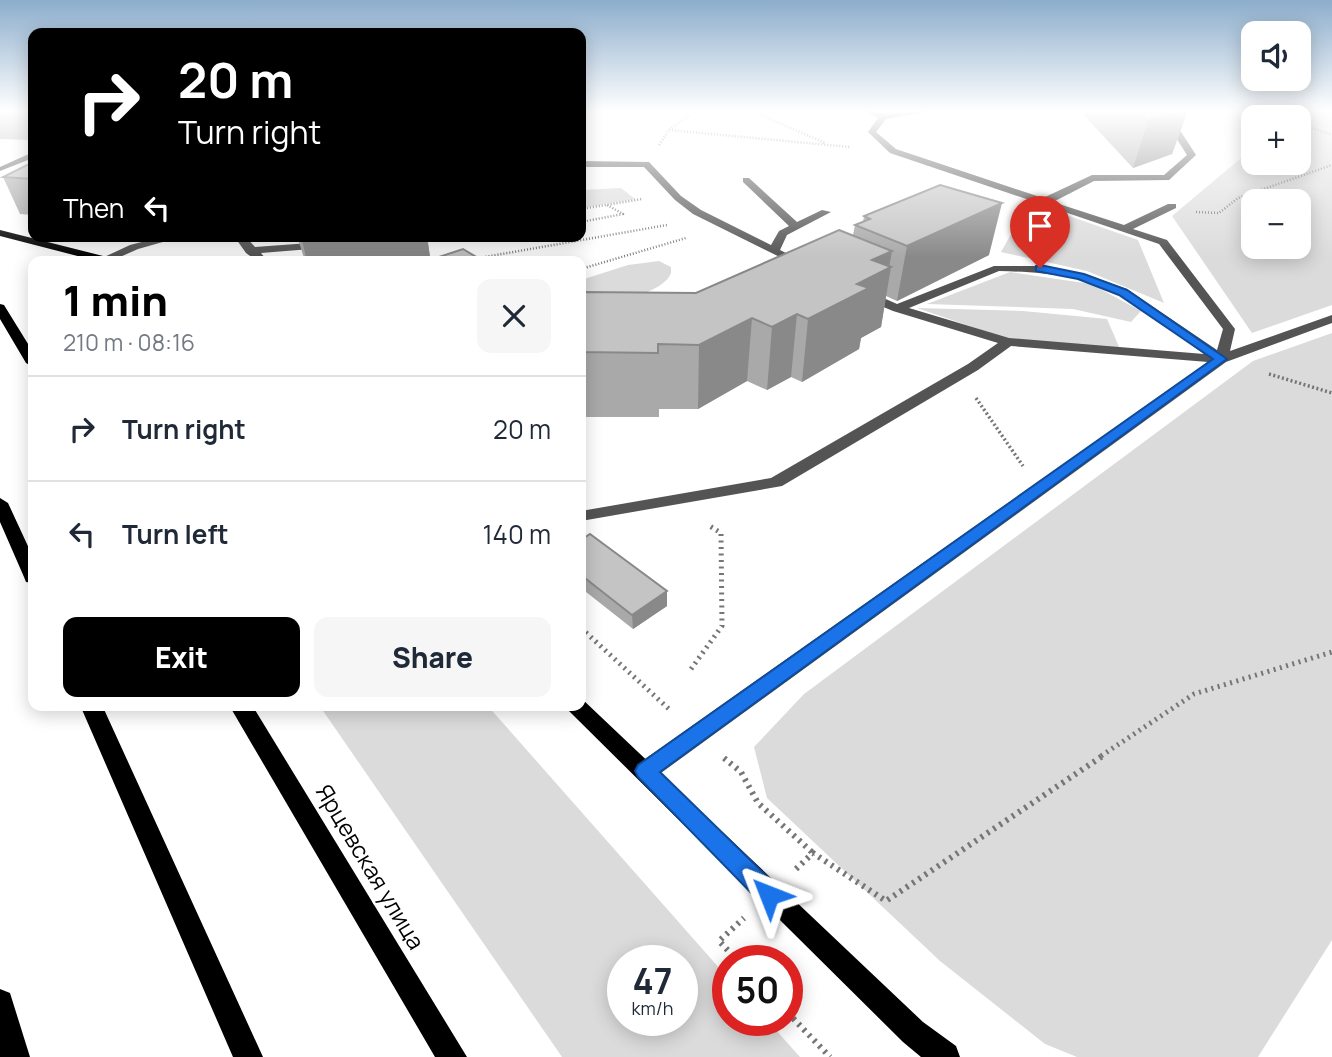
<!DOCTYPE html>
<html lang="en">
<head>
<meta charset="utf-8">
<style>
  body { margin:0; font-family:Manrope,sans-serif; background:#f6f6f7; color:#1f2937; height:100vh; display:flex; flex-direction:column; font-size:26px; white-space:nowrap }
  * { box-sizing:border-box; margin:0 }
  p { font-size:23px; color:#747a83 }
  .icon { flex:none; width:38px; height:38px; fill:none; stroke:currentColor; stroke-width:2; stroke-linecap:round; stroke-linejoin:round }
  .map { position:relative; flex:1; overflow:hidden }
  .details { position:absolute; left:28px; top:256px; width:558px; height:455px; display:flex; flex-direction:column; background:#fff; border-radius:14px; box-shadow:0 4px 18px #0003 }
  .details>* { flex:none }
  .top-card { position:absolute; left:28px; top:28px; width:558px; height:214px; border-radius:14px; box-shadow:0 4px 18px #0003; background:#000; color:#fff; overflow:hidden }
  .tools { position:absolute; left:1241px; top:21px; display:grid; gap:14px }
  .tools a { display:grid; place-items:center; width:70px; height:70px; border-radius:14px; background:#fff; box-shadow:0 4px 18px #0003; font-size:35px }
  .speed { position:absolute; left:607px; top:945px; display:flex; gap:14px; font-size:35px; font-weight:700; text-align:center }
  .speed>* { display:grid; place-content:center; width:91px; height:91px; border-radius:50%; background:#fff; box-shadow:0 4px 18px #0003; line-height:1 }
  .speed small { font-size:18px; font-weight:400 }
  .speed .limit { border:10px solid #d22; background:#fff; color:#111 }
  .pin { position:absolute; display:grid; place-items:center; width:60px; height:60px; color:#fff; margin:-72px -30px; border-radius:50% 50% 50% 0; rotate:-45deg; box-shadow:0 0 7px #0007 }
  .pin .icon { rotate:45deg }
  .me { position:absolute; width:77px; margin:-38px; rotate:315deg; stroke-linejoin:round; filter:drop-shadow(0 0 5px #0008) }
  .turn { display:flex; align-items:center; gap:24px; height:147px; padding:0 35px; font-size:32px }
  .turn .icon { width:91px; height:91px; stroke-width:2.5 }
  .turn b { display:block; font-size:49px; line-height:60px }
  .then { display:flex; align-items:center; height:66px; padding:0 35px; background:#0003; gap:14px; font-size:26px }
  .round { display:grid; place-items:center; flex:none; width:74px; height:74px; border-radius:14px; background:#f6f6f7 }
  .summary { display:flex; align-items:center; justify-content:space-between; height:119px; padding:0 35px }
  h1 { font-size:42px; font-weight:800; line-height:52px; color:#000 }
  .action { display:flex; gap:14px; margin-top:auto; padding:14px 35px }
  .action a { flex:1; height:80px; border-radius:14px; background:#000; color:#fff; font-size:28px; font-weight:800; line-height:80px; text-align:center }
  .action a+a { background:#f6f6f7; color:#1f2937 }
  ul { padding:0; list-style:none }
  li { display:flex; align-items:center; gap:21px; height:105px; padding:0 35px; border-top:2px solid #e0e1e3 }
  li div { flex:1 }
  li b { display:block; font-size:26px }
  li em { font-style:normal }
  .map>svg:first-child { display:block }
  .green { fill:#dbdbdb; fill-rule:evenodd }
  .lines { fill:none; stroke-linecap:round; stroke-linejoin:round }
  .path-far3 { stroke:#767676; stroke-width:2.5; stroke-dasharray:1 2; stroke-linecap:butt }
  .path-far2 { stroke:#767676; stroke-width:3.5; stroke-dasharray:2 2.5; stroke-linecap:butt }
  .path-far1 { stroke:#767676; stroke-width:5; stroke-dasharray:2 4.5; stroke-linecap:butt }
  .path { stroke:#767676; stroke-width:6; stroke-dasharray:2.5 5; stroke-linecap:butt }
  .minor { fill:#545454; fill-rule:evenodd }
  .major { fill:#000; fill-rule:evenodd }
  .wall { fill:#a9a9a9 }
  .shaded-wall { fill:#898989 }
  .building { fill:#c4c4c4; stroke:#898989; stroke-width:2 }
  .route { fill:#1a73e8; stroke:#114b97; stroke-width:2 }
  .labels { text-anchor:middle; stroke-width:5; stroke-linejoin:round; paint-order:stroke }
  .near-street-label { font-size:23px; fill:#000; stroke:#fff }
</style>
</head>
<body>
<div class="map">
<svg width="1332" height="1057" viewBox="0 0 1332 1057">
  <rect width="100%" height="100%" fill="#fff"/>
  <path class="green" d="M 1252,110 L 1332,110 L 1332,305 L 1252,333 L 1172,216 L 1253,148 L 1253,163 L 1298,163 L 1298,117 L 1276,117 ZM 1253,201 L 1298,201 L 1298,247 L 1253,247 Z
    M 621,188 L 635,199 L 581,208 L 581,190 Z
    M 1029,202 L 1138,240 L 1164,303 L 1087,271 L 1001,252 Z
    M 659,261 L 671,267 L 671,273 C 663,295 602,306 581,312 L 581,280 L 628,265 Z
    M 1010,272 L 1091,284 L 1141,311 L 1131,322 L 1073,309 L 927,304 Z
    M 917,308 L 1023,311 L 1107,319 L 1120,349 L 1010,340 Z
    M 1332,333 L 1332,940 L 1258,1057 L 1077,1057 L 1045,1044 L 940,961 L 767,798 L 754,747 L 804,694 L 1253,361 Z
    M 319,705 L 487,705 L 728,978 L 728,1020 L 767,1020 L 800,1057 L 562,1057 ZM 623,961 L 682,961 L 682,1020 L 623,1020 Z"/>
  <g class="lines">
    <path class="path-far3" d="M 749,110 L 825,143
      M 1264,110 L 1284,117
      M 1298,123 L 1332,135
      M 669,130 L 850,147
      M 659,145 L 669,130 L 697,110
      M 581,209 L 642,199
      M 1196,212 L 1219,213 L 1238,198 L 1332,165
      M 581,222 L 623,214 L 607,205
      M 462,261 L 667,225
      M 581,269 L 686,238"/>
    <path class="path-far2" d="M 1269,374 L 1332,393
      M 976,398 L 1023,466"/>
    <path class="path-far1" d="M 581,628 L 670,710
      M 691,669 L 722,626 L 721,533 L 708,525
      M 1101,756 L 1194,694 L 1332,652"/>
    <path class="path" d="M 724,758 L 741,772 L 758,803 L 813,853
      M 796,869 L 813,853 L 886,901 L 1104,755
      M 738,961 L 719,941 L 744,918
      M 788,1013 L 830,1057"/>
    <path class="minor" d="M 862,110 L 873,110 L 884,114 L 936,110 L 886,119 L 876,132 L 896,149 L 1043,198 L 1092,175 L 1164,175 L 1187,155 L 1168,125 L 1158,121 L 1162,119 L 1174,121 L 1196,155 L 1169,180 L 1094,181 L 1053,202 L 1124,225 L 1168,204 L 1176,204 L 1176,208 L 1133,229 L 1167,240 L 1235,329 L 1230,351 L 1332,315 L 1332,323 L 1226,362 L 654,778 L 646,781 L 638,778 L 634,771 L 638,764 L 1208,362 L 1011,346 L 978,370 L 782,486 L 581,521 L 581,511 L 771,478 L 968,364 L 998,343 L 893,311 L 862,298 L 862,292 L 870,292 L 897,304 L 994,266 L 1040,266 L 1084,274 L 1127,289 L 1217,350 L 1223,329 L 1159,244 L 890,153 L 868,132 L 878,118 ZM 999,271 C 1040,272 1083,275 1120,295 C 1149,312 1176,334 1204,354 L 1009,338 L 909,308 Z
      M 33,152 L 33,158 L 0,171 L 0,167 Z
      M 581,161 L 649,162 L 681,196 L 701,210 L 771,245 L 779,231 L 789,226 L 743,182 L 743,178 L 749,178 L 797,222 L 822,210 L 831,212 L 787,235 L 780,250 L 806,263 L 808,265 L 802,268 L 693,214 L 675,200 L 644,167 L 581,167 Z
      M 165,236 L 184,236 L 138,249 L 111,261 L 100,259 L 130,245 Z
      M 234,236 L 245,236 L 255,247 L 323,242 L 328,245 L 323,248 L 261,253 L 265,258 L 257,261 L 246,253 Z"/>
    <path class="major" d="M 0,230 L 115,259 L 116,261 L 97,261 L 0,236 Z
      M 0,304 L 4,305 L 33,352 L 33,367 L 26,363 L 0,319 Z
      M 0,498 L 8,503 L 33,557 L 33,583 L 26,582 L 24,577 L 0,522 Z
      M 581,698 L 923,1022 L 956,1046 L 960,1057 L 921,1057 L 903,1042 L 569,711 L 566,705 L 581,705 Z
      M 80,705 L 102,705 L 263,1057 L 233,1057 Z
      M 229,705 L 252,705 L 467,1057 L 435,1057 Z
      M 0,989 L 10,993 L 30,1057 L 0,1057 Z"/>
  </g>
  <path class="wall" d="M 0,110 L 33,110 L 33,140 L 0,139 Z
    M 1079,110 L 1188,110 L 1172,154 L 1133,168 Z
    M 33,162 L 33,215 L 20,214 L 3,177 Z
    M 864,216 L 989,255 L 897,301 L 886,296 L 881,327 L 861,338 L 859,349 L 802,382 L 791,377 L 767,390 L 747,381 L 698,409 L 659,409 L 659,417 L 581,417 L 581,292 L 696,293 L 853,235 L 855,225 L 863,222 Z
    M 296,236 L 427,236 L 430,257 L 410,261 L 305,261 L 298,239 L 296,239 Z
    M 581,540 L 667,606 L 633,629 L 581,588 Z"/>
  <path class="shaded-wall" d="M 1184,110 L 1188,110 L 1172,154 L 1133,168 L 1148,121 Z
    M 1002,203 L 989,255 L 897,301 L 907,246 Z
    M 301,236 L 427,236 L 430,257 L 410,261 L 307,261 Z
    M 892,251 L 889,268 L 891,267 L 881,327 L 861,338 L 859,349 L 802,382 L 808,319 L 857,284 L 872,260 Z
    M 797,314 L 791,377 L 767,390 L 772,327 Z
    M 752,318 L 747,381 L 698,409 L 699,345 Z
    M 667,591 L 667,606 L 633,629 L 632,615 Z"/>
  <path class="building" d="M 1135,110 L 1184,110 L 1148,121 Z
    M 33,162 L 33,179 L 3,177 Z
    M 940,185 L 1002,203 L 907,246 L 855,225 L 870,219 L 864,216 Z
    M 839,230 L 892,251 L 872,260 L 891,267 L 857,284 L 869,288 L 808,319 L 797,314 L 772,327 L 752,318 L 699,345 L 658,344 L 658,353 L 581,352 L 581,292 L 696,293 Z
    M 463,249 L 483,261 L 427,261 Z
    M 590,534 L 667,591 L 632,615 L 581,575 L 581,540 Z"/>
  <linearGradient id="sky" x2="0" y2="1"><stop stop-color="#8cadcc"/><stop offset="0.43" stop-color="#fff"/><stop offset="1" stop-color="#fff" stop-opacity="0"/></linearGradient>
  <rect width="1332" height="258" fill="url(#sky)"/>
  <path class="route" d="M 1040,265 L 1084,274 L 1127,290 L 1227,359 L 660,772 L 778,887 L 781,895 L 778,903 L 769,907 L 761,903 L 638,777 L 635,771 L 638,765 L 1213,359 L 1119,295 L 1078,279 L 1036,271 L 1036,266 Z"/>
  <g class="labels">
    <g class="near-street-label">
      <text transform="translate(370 867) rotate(59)" y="8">Ярцевская улица</text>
    </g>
  </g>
</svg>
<div class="tools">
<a><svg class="icon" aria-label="sound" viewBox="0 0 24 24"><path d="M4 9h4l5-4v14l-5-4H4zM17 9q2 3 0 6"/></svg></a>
<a>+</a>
<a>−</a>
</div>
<div class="speed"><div>47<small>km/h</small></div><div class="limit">50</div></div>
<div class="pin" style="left:1040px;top:268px;background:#d93025"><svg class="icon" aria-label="arrive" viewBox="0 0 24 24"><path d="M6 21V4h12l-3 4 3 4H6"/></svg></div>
<svg class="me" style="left:769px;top:895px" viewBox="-20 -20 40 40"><path d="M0-17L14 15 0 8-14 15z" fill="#1a73e8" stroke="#fff" stroke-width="4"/></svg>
<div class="top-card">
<div class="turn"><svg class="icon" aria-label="right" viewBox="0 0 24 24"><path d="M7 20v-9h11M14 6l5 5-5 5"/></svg><div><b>20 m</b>Turn right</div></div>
<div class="then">Then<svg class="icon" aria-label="left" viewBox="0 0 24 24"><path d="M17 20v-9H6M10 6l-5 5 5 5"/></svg></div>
</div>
<section class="details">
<div class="summary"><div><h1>1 min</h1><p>210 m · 08:16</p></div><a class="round"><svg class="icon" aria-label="close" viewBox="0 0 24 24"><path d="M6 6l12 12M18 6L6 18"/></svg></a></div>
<ul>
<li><svg class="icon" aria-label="right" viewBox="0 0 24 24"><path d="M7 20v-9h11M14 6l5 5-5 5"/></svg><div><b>Turn right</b></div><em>20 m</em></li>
<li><svg class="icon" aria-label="left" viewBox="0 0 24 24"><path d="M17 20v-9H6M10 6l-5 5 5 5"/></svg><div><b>Turn left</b></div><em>140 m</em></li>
</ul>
<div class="action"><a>Exit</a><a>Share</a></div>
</section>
</div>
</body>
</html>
